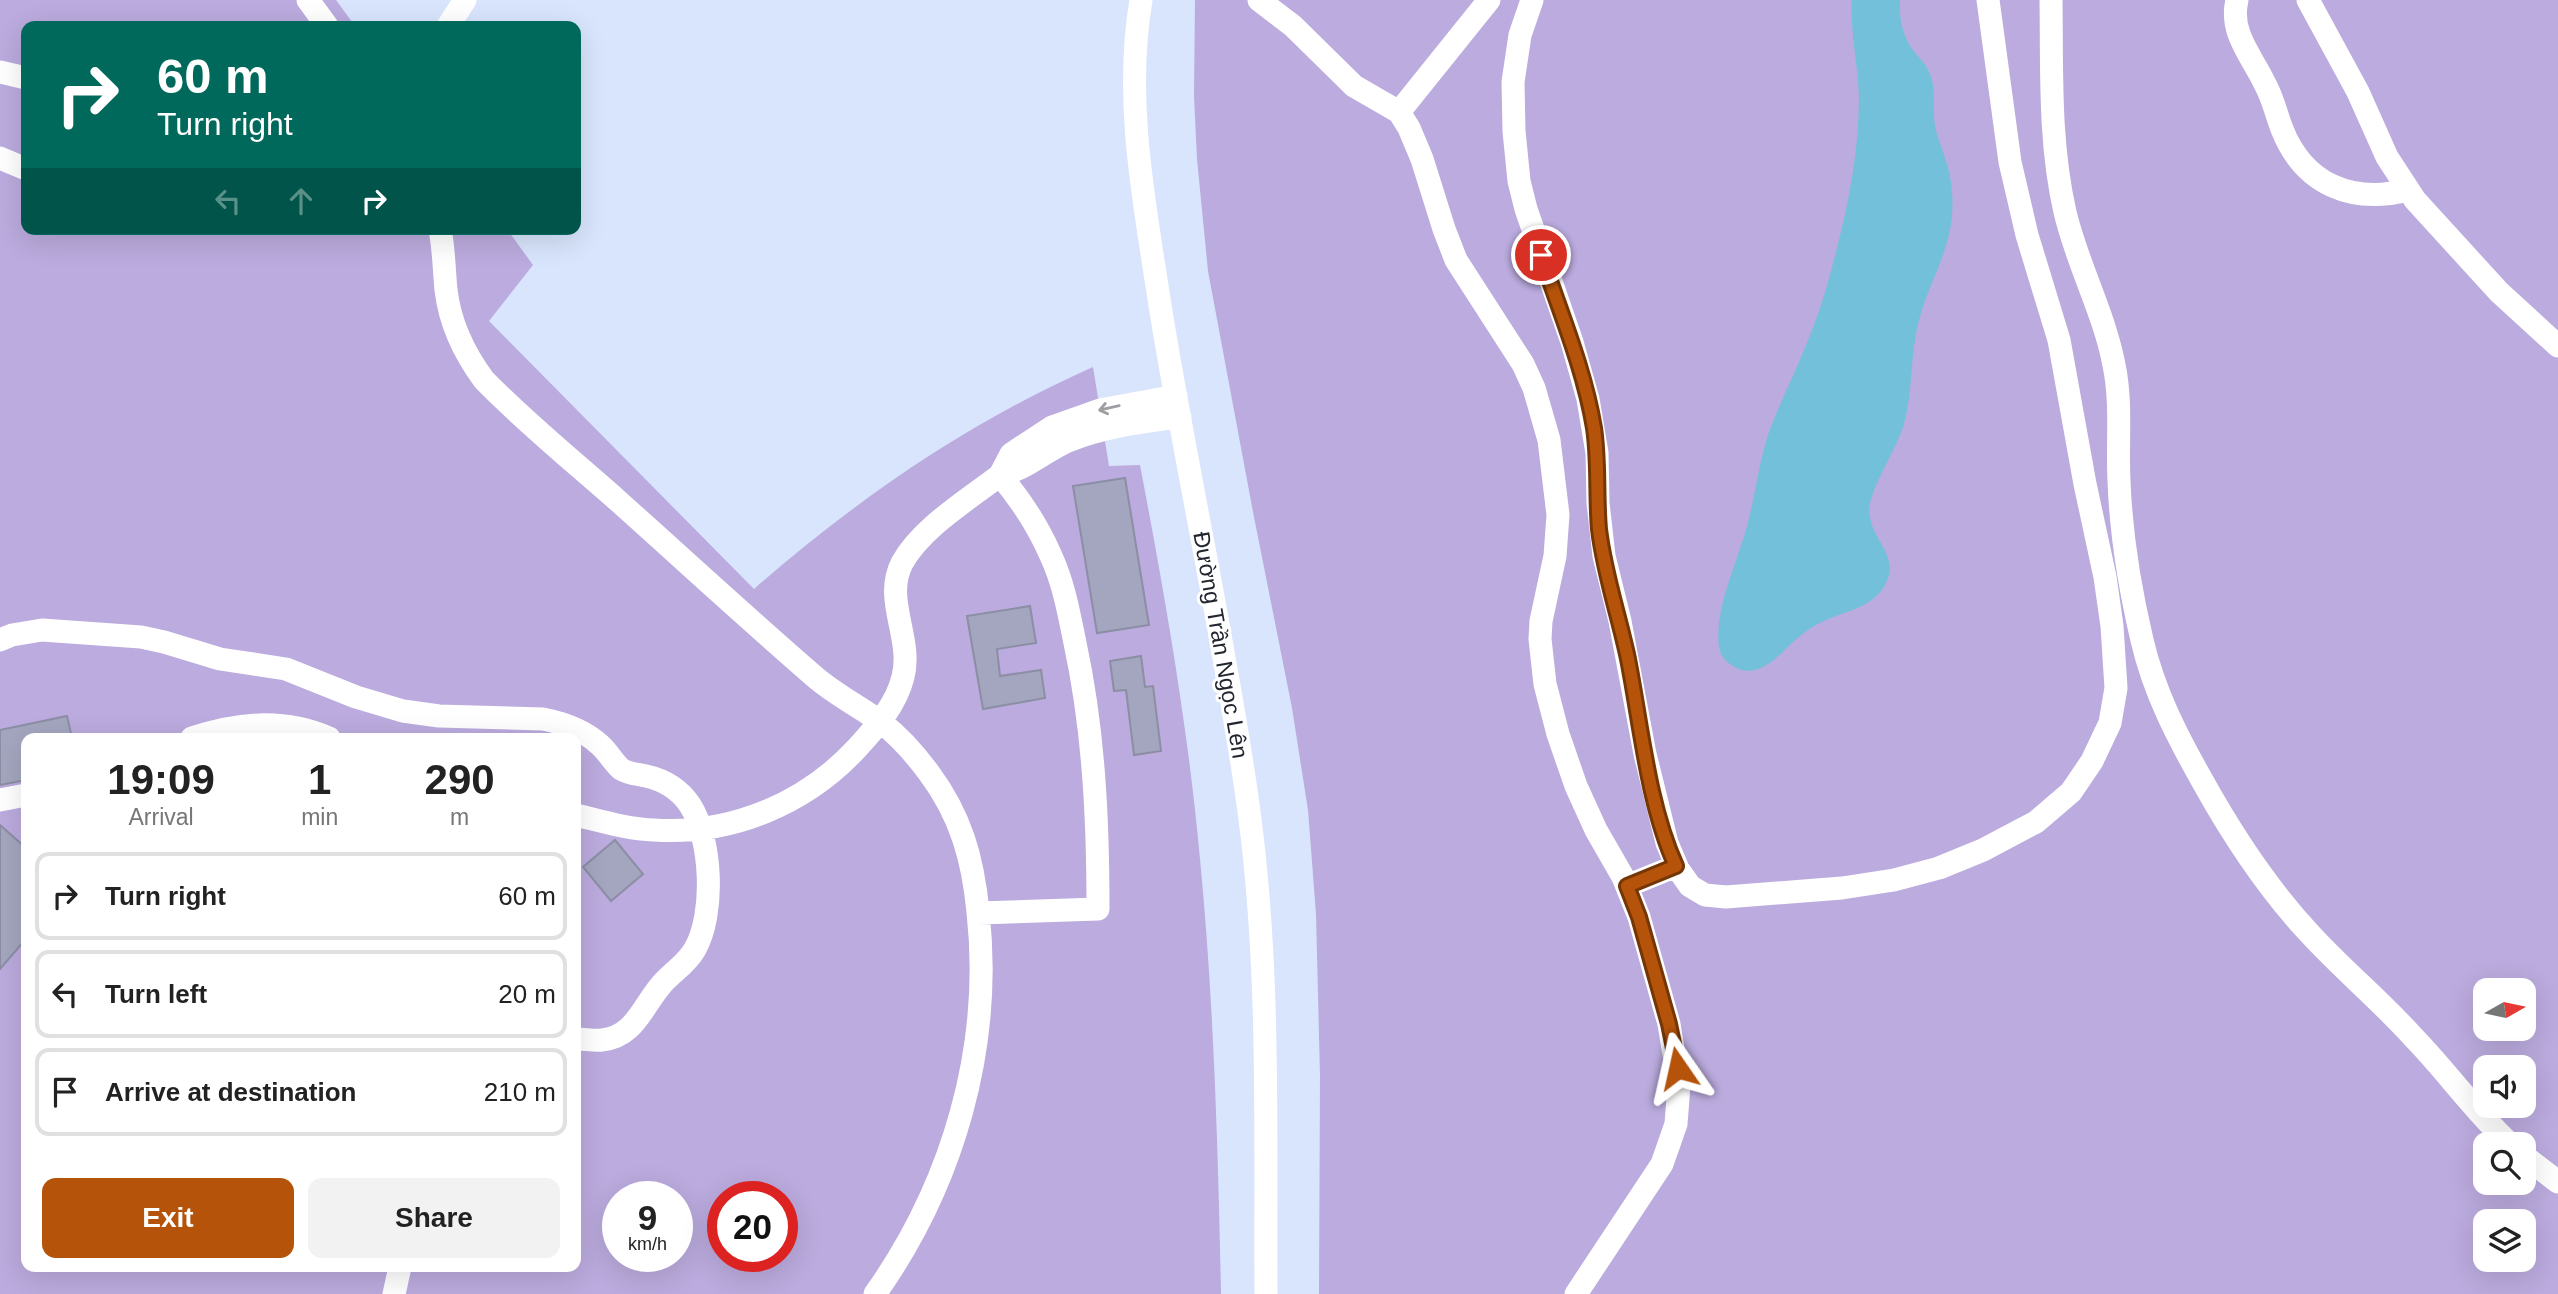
<!DOCTYPE html>
<html lang="en">
<head>
<meta charset="utf-8">
<style>
  body { margin:0; font-family:Arial,sans-serif; background:#f2f2f2; color:#222; height:100vh; display:flex; flex-direction:column; font-size:26px; white-space:nowrap }
  * { box-sizing:border-box; margin:0 }
  p { font-size:23px; color:#767676 }
  .icon { flex:none; width:38px; height:38px; fill:none; stroke:currentColor; stroke-width:2; stroke-linecap:round; stroke-linejoin:round }
  .map { position:relative; flex:1; overflow:hidden }
  .sheet { position:absolute; left:21px; top:733px; width:560px; height:539px; display:flex; flex-direction:column; background:#fff; border-radius:14px; box-shadow:0 7px 28px #0002 }
  .sheet>* { flex:none }
  .guide { position:absolute; left:21px; top:21px; width:560px; height:214px; border-radius:14px; box-shadow:0 7px 28px #0002; background:#00695c; color:#fff; overflow:hidden }
  .needle { width:46px; rotate:81deg }
  .buttons { position:absolute; left:2473px; top:978px; display:grid; gap:14px }
  .buttons a { display:grid; place-items:center; width:63px; height:63px; border-radius:14px; background:#fff; box-shadow:0 7px 28px #0002; font-size:35px }
  .speed { position:absolute; left:602px; top:1181px; display:flex; gap:14px; font-size:35px; font-weight:700; text-align:center }
  .speed>* { display:grid; place-content:center; width:91px; height:91px; border-radius:50%; background:#fff; box-shadow:0 7px 28px #0002; line-height:1 }
  .speed small { font-size:18px; font-weight:400 }
  .speed .limit { border:10px solid #d22; background:#fff; color:#111 }
  .pin { position:absolute; display:grid; place-items:center; width:60px; height:60px; color:#fff; margin:-30px; border:4px solid #fff; border-radius:50%; box-shadow:0 2px 7px #0007 }
  .me { position:absolute; width:77px; margin:-38px; rotate:349deg; stroke-linejoin:round; filter:drop-shadow(0 0 5px #0008) }
  .turn { display:flex; align-items:center; gap:24px; height:147px; padding:0 21px; font-size:32px }
  .turn .icon { width:91px; height:91px; stroke-width:2.5 }
  .turn b { display:block; font-size:49px; line-height:60px }
  .lanes { display:flex; align-items:center; height:66px; padding:0 21px; background:#0003; justify-content:center; gap:35px; direction:ltr }
  .lanes .off { opacity:.35 }
  .eta { display:flex; justify-content:space-evenly; align-items:center; height:119px; text-align:center }
  .eta b { font-size:42px; font-weight:800; line-height:49px }
  .cta { display:flex; gap:14px; margin-top:auto; padding:14px 21px }
  .cta a { flex:1; height:80px; border-radius:14px; background:#b45309; color:#fff; font-size:28px; font-weight:800; line-height:80px; text-align:center }
  .cta a+a { background:#f2f2f2; color:#222 }
  ul { padding:0; list-style:none }
  li { display:flex; align-items:center; gap:21px; height:88px; margin:0 14px 10px; padding:0 7px; border:4px solid #e0e0e0; border-radius:14px }
  li div { flex:1 }
  li b { display:block; font-size:26px }
  li em { font-style:normal }
  .map>svg:first-child { display:block }
  .green { fill:#bbabde; fill-rule:evenodd }
  .water { fill:#73c0da }
  .building { fill:#a3a6be; stroke:#8b8ea4; stroke-width:2 }
  .lines { fill:none; stroke-linecap:round; stroke-linejoin:round }
  .minor { stroke:#fff; stroke-width:23 }
  .oneway { stroke:#9c9ea1 }
  .route-casing { stroke:#753606; stroke-width:18 }
  .route { stroke:#b45309; stroke-width:12 }
  .labels { text-anchor:middle; stroke-width:6; stroke-linejoin:round; paint-order:stroke }
  .street-label { font-size:23px; fill:#22272f; stroke:#fff }
</style>
</head>
<body>
<div class="map">
<svg width="2558" height="1294" viewBox="0 0 2558 1294">
  <rect width="100%" height="100%" fill="#d8e5fc"/>
  <path class="green" d="M 0,0 L 336,0 L 355,26 L 26,26 L 26,229 L 507,229 L 533,265 L 489,321 L 754,589 C 857,499 967,423 1093,367 L 1109,466 L 1140,465 C 1165,596 1188,727 1200,859 C 1214,1004 1218,1149 1221,1294 L 0,1294 ZM 26,738 L 576,738 L 576,1267 L 26,1267 ZM 618,1197 L 677,1197 L 677,1256 L 618,1256 ZM 723,1197 L 782,1197 L 782,1256 L 723,1256 Z
    M 1195,0 L 2558,0 L 2558,1294 L 1319,1294 L 1320,1076 L 1316,914 L 1308,810 L 1292,708 L 1253,512 L 1208,271 L 1197,159 L 1194,96 ZM 2485,990 L 2524,990 L 2524,1029 L 2485,1029 ZM 2485,1068 L 2524,1068 L 2524,1106 L 2485,1106 ZM 2485,1144 L 2524,1144 L 2524,1183 L 2485,1183 ZM 2485,1222 L 2524,1222 L 2524,1260 L 2485,1260 Z"/>
  <path class="water" d="M 1852,0 L 1900,0 C 1899,18 1902,35 1913,50 C 1919,58 1926,64 1930,74 C 1937,91 1932,108 1935,126 C 1939,145 1949,163 1951,183 C 1959,241 1933,269 1919,320 C 1910,354 1913,390 1904,424 C 1896,450 1879,473 1871,499 C 1861,536 1902,551 1886,583 C 1875,607 1845,611 1824,621 C 1812,626 1802,634 1793,642 C 1776,658 1755,683 1730,664 C 1716,654 1718,639 1719,623 C 1723,591 1737,561 1746,530 C 1755,499 1758,466 1768,435 C 1779,404 1794,376 1806,345 C 1819,315 1828,284 1836,252 C 1849,202 1859,149 1859,97 C 1858,64 1850,33 1852,0 Z"/>
  <path class="building" d="M 1125,478 L 1149,625 L 1097,633 L 1073,486 Z
    M 1030,606 L 1036,643 L 997,649 L 1000,676 L 1041,670 L 1045,698 L 983,709 L 967,616 Z
    M 1141,656 L 1145,687 L 1153,686 L 1161,751 L 1134,755 L 1126,690 L 1114,691 L 1110,661 Z
    M 67,716 L 72,738 L 26,738 L 26,780 L 0,785 L 0,730 Z
    M 0,825 L 26,848 L 26,939 L 0,969 Z
    M 615,840 L 643,874 L 611,901 L 583,867 Z"/>
  <g class="lines">
    <path class="minor" d="M 308,0 L 327,26
      M 1141,0 C 1124,100 1144,200 1159,299 C 1185,463 1222,626 1246,790 C 1271,957 1265,1126 1266,1294
      M 1259,0 L 1293,26 L 1354,86 L 1399,112 L 1409,128 L 1422,159 L 1444,229 L 1456,260 L 1523,364 L 1534,388 L 1549,440 L 1558,515 L 1555,556 L 1541,621 L 1540,639 L 1545,684 L 1558,734 L 1576,786 L 1596,830 L 1623,877 L 1639,917 L 1669,1024 L 1679,1085 L 1676,1124 L 1662,1164 L 1576,1294
      M 1532,0 L 1520,35 L 1513,82 L 1514,131 L 1519,181 L 1526,209 L 1572,342 L 1588,399 L 1597,453 L 1598,503 L 1604,556 L 1620,621 L 1645,754 L 1667,843 L 1678,869 L 1690,886 L 1705,895 L 1726,897 L 1842,888 L 1894,880 L 1939,868 L 1983,850 L 2036,822 L 2071,792 L 2092,761 L 2110,723 L 2116,688 L 2112,626 L 2105,577 L 2085,484 L 2059,340 L 2027,235 L 2010,162 L 1988,0
      M 2051,0 C 2052,71 2049,142 2065,212 C 2077,264 2104,312 2114,365 C 2122,403 2117,442 2119,481 C 2121,534 2130,589 2142,640 C 2154,692 2177,736 2203,782 C 2233,836 2268,889 2310,934 C 2344,971 2382,1002 2415,1039 C 2448,1073 2475,1112 2510,1144
      M 2237,0 C 2229,33 2252,56 2265,84 C 2273,98 2276,114 2282,129 C 2304,185 2352,204 2408,190
      M 2308,0 L 2358,92 L 2387,157 L 2415,200 L 2499,292 L 2558,346
      M 448,26 L 465,0
      M 0,72 L 26,78
      M 1399,112 L 1489,0
      M 0,158 L 26,169
      M 440,229 C 444,250 444,269 446,290 C 450,324 464,353 484,380 C 526,423 573,461 617,500 C 683,559 748,619 815,677 C 836,695 860,707 882,723 C 900,737 915,754 929,773 C 961,816 973,859 978,912 C 993,1047 953,1184 875,1294
      M 1176,396 L 1100,410 L 1052,427 L 1011,454 L 1000,475 C 1027,469 1043,452 1068,441 C 1104,426 1142,422 1180,417
      M 0,640 L 12,635 L 42,630 L 141,637 L 164,642 L 220,659 L 286,669 L 356,697 L 403,711 L 439,716 L 543,719 C 563,723 584,730 600,745 C 608,752 613,762 621,769 C 629,774 637,774 646,776 C 664,780 680,790 690,805 C 712,839 715,914 695,949 C 687,964 672,972 662,984 C 643,1005 635,1037 602,1040 C 594,1041 585,1039 576,1039
      M 192,738 C 238,723 283,718 329,738
      M 0,800 L 26,795
      M 576,815 C 601,821 627,829 654,830 C 731,835 806,804 858,747 C 877,726 896,705 903,677 C 913,638 883,600 902,563 C 921,528 969,499 1000,475 C 1021,500 1038,526 1051,556 C 1064,584 1069,614 1075,643 C 1094,731 1098,820 1098,909 L 978,913
      M 1627,886 L 1676,866
      M 2524,1156 L 2558,1182
      M 394,1294 L 400,1267"/>
  </g>
  <defs><path id="oneway-shaft" d="M-6 0H5M1.5-3L5.5 0L1.5 3" fill="none" stroke-width="1.6" stroke-linecap="round" stroke-linejoin="round" transform="scale(1.75)"/></defs>
  <use class="oneway" href="#oneway-shaft" transform="translate(1109 408) rotate(167)"/>
  <g class="lines">
    <defs>
      <path id="route" d="M 1541,255 C 1560,312 1584,368 1594,428 C 1599,462 1596,495 1599,529 C 1604,573 1619,616 1628,659 C 1641,725 1648,805 1676,866 L 1627,886 L 1639,917 L 1669,1024 L 1678,1068"/>
    </defs>
    <use href="#route" class="route-casing"/>
    <use href="#route" class="route"/>
  </g>
  <g class="labels">
    <g class="street-label">
      <text transform="translate(1221 645) rotate(80)" y="8">Đường Trần Ngọc Lên</text>
    </g>
  </g>
</svg>
<div class="buttons">
<a><svg class="needle" viewBox="-14 -14 28 28"><path d="M0-13l5 13h-10z" fill="#e53935"/><path d="M0 13l5-13h-10z" fill="#767676"/></svg></a>
<a><svg class="icon" aria-label="sound" viewBox="0 0 24 24"><path d="M4 9h4l5-4v14l-5-4H4zM17 9q2 3 0 6"/></svg></a>
<a><svg class="icon" aria-label="search" viewBox="0 0 24 24"><circle cx="10" cy="10" r="6"/><path d="M15 15l6 6"/></svg></a>
<a><svg class="icon" aria-label="layers" viewBox="0 0 24 24"><path d="M12 4l9 5-9 5-9-5zM3 14l9 5 9-5"/></svg></a>
</div>
<div class="speed"><div>9<small>km/h</small></div><div class="limit">20</div></div>
<div class="pin" style="left:1541px;top:255px;background:#d93025"><svg class="icon" aria-label="arrive" viewBox="0 0 24 24"><path d="M6 21V4h12l-3 4 3 4H6"/></svg></div>
<svg class="me" style="left:1678px;top:1068px" viewBox="-20 -20 40 40"><path d="M0-17L14 15 0 8-14 15z" fill="#b45309" stroke="#fff" stroke-width="4"/></svg>
<div class="guide">
<div class="turn"><svg class="icon" aria-label="right" viewBox="0 0 24 24"><path d="M7 20v-9h11M14 6l5 5-5 5"/></svg><div><b>60 m</b>Turn right</div></div>
<div class="lanes"><svg class="icon off" aria-label="left" viewBox="0 0 24 24"><path d="M17 20v-9H6M10 6l-5 5 5 5"/></svg><svg class="icon off" aria-label="ahead" viewBox="0 0 24 24"><path d="M12 20V5M6 11l6-6 6 6"/></svg><svg class="icon" aria-label="right" viewBox="0 0 24 24"><path d="M7 20v-9h11M14 6l5 5-5 5"/></svg></div>
</div>
<section class="sheet">
<div class="eta">
<div><b>19:09</b><p>Arrival</p></div>
<div><b>1</b><p>min</p></div>
<div><b>290</b><p>m</p></div>
</div>
<ul>
<li><svg class="icon" aria-label="right" viewBox="0 0 24 24"><path d="M7 20v-9h11M14 6l5 5-5 5"/></svg><div><b>Turn right</b></div><em>60 m</em></li>
<li><svg class="icon" aria-label="left" viewBox="0 0 24 24"><path d="M17 20v-9H6M10 6l-5 5 5 5"/></svg><div><b>Turn left</b></div><em>20 m</em></li>
<li><svg class="icon" aria-label="arrive" viewBox="0 0 24 24"><path d="M6 21V4h12l-3 4 3 4H6"/></svg><div><b>Arrive at destination</b></div><em>210 m</em></li>
</ul>
<div class="cta"><a>Exit</a><a>Share</a></div>
</section>
</div>
</body>
</html>
